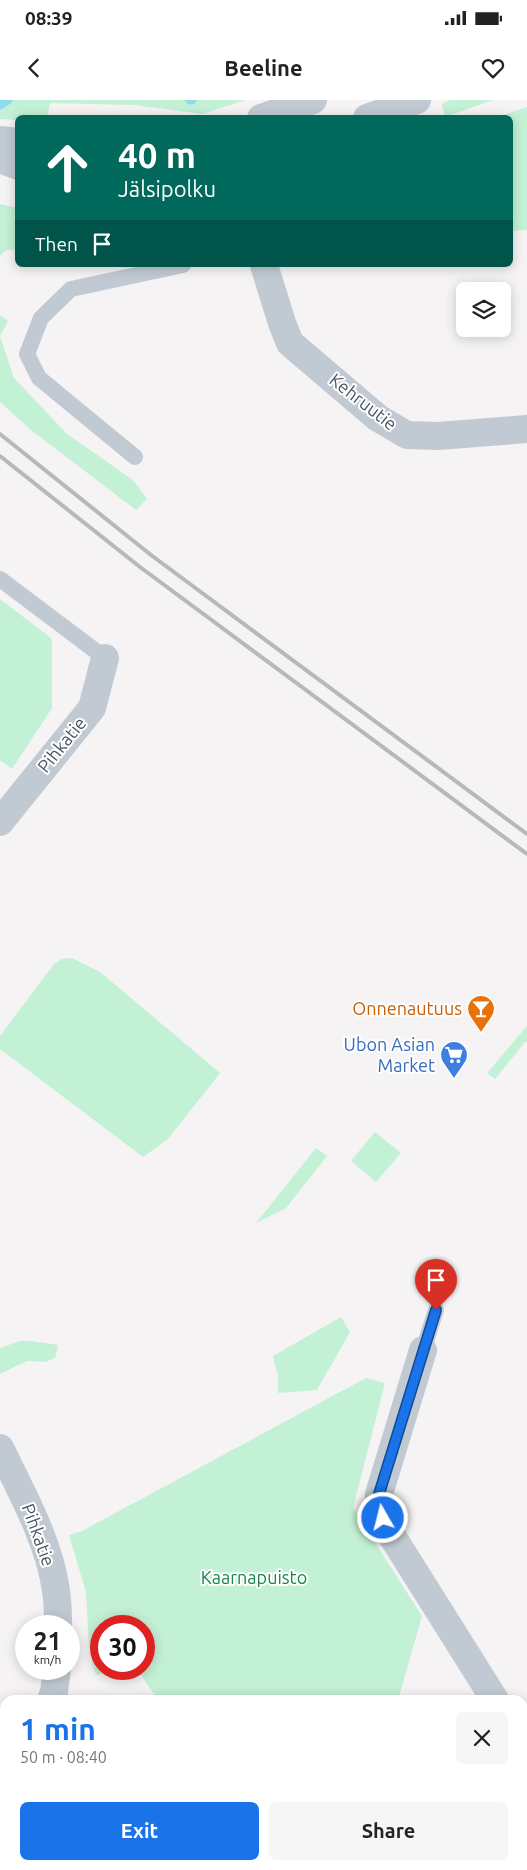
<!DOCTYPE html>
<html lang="en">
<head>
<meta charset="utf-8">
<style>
  body { margin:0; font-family:Ubuntu,sans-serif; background:#f6f6f6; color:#222; height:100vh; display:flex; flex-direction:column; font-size:19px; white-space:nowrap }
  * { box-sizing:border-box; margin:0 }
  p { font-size:16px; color:#767676 }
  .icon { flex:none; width:28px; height:28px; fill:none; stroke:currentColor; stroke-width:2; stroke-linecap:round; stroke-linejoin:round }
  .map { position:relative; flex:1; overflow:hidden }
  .sheet { position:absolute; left:0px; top:1595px; width:528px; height:175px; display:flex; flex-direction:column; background:#fff; border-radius:15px 15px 0 0; box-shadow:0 2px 12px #0003 }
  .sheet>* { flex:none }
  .guide { position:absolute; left:15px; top:15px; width:498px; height:152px; border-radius:8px; box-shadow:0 2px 12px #0003; background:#00695c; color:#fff; overflow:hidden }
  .controls { position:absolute; left:456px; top:182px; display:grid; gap:10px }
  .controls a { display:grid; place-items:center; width:55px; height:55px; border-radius:8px; background:#fff; box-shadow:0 2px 12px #0003; font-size:25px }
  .speed { position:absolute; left:15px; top:1515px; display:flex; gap:10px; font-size:25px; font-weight:700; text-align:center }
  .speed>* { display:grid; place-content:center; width:65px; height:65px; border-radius:50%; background:#fff; box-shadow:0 2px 12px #0003; line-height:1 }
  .speed small { font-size:12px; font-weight:400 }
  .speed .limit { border:8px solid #d22; background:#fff; color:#111 }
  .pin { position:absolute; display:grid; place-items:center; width:42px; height:42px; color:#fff; margin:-51px -21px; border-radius:50% 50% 50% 0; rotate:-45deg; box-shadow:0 0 5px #0007 }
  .pin .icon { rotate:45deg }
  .me { position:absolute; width:55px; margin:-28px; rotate:352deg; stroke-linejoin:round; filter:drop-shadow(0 0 4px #0008) }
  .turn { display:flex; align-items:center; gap:18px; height:105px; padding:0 20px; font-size:22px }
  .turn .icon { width:65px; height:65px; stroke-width:2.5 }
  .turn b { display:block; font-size:35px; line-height:42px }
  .then { display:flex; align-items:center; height:48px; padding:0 20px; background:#0003; gap:10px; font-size:19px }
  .round { display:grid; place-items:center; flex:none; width:52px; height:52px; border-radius:8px; background:#f6f6f6 }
  .head { display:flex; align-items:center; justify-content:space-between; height:85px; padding:0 20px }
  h1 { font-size:30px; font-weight:700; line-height:38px; color:#1a73e8 }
  .cta { display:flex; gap:10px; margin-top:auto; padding:10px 20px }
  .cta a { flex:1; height:58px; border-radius:8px; background:#1a73e8; color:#fff; font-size:20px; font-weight:700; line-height:58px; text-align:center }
  .cta a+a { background:#f6f6f6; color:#222 }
  .status { display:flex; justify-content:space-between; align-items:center; height:35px; padding:0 25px; background:#fff; direction:ltr }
  .status svg { height:14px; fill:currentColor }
  header { display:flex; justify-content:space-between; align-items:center; height:65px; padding:0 20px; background:#fff; font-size:22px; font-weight:700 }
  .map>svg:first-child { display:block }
  .green { fill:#c3f1d5 }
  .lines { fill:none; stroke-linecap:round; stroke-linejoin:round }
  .stream { stroke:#90daee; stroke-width:9 }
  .service { stroke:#c1cad2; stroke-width:16 }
  .minor { stroke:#c1cad2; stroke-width:28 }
  .tertiary { stroke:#c1cad2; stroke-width:28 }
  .rail { stroke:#b5b8bd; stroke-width:4 }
  .route-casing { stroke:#114b97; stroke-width:12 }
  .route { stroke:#1a73e8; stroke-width:9 }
  .labels { text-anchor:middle; stroke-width:4; stroke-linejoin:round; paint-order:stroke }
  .street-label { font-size:18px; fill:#4a5661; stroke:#fff }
  .food-label { font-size:18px; fill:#c56008; stroke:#fff; text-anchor:end }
  .shop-label { font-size:18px; fill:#366cbe; stroke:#fff; text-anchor:end }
  .park-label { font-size:18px; fill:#17864f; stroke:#fff }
</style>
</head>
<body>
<div class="status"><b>08:39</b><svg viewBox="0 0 49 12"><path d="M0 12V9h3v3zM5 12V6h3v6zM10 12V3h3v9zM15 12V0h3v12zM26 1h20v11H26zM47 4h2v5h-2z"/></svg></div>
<header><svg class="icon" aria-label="back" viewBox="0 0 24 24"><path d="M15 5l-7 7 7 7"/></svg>Beeline<svg class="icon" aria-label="heart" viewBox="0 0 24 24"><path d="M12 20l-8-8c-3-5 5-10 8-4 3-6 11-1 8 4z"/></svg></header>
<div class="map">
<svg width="527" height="1770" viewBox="0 0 527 1770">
  <rect width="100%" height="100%" fill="#f5f3f3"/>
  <path class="green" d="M 0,0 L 246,0 L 202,14 L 134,5 L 50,3 L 47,17 L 18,18 L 17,20 L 0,19 Z
    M 450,0 L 493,0 L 445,17 L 442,4 Z
    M 527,7 L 527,130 L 510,131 L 510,18 L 497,17 Z
    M 0,104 L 17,108 L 18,150 L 6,150 L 0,156 Z
    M 0,215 L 8,221 L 0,236 L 14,278 L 67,334 L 133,380 L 147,399 L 136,410 L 31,330 L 0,302 Z
    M 0,499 L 51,538 L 52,543 L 52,608 L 12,669 L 0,660 Z
    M 72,858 L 100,872 L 220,973 L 168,1039 L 143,1057 L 0,949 L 0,936 L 54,864 L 62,859 Z
    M 527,926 L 527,942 L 525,942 L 495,979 L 487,973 Z
    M 375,1032 L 401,1053 L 376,1082 L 351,1061 Z
    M 316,1048 L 327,1056 L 286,1108 L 256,1123 Z
    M 341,1217 L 350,1232 L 317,1290 L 278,1293 L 278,1276 L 273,1256 Z
    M 20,1241 L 31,1241 L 58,1245 L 55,1258 L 45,1262 L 27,1261 L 0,1274 L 0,1248 Z
    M 366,1278 L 385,1283 L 353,1408 L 422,1516 L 398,1600 L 158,1600 L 137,1569 L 144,1569 L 144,1526 L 101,1526 L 101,1569 L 111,1569 L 108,1572 L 96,1575 L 92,1563 L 94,1550 L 89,1548 L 86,1492 L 69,1435 L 82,1431 Z
    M 265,1765 L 350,1765 L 349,1770 L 263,1770 Z"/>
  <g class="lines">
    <path class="stream" d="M 190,0 L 192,0
      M 0,5 L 8,0"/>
    <path class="service" d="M 135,357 L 39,278 L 27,254 L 41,218 L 71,189 L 183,165
      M 0,479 L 105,558
      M 423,1250 L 436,1210"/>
    <path class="minor" d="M 264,165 L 282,223 L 290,243 L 378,318 L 407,335 L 438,336 L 527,329
      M 0,722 L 92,608 L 105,558
      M 423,1250 L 379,1394 L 379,1407 L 387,1428 L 495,1600
      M 0,1348 C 21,1391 50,1443 56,1491 C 58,1503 58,1515 58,1526
      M 51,1600 L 54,1592 L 57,1569
      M 522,1645 L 527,1652
      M 0,1734 L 5,1721"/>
    <path class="tertiary" d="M 261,18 L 313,0
      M 367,18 L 417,0
      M 0,40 L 18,42
      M 0,59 L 18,66"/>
    <path class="rail" d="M 0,334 L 151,455 L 527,734
      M 0,356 L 140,467 L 527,754"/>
  </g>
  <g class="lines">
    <defs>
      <path id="route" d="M 383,1418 L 379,1407 L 379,1394 L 436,1210"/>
    </defs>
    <use href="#route" class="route-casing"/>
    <use href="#route" class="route"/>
  </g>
  <defs>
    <symbol id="bar-pin" viewBox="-11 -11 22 30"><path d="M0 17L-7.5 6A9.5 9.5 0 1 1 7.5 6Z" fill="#e8710a" stroke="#fff"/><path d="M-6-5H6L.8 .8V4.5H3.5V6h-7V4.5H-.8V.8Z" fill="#fff"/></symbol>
    <symbol id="supermarket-pin" viewBox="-11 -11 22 30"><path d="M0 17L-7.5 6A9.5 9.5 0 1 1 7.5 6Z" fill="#3f7fe0" stroke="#fff"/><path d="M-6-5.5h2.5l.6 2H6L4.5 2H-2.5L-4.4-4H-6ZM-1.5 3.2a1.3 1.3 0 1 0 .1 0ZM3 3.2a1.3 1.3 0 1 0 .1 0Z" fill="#fff"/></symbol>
  </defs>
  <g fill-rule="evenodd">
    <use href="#bar-pin" x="465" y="893" width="32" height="43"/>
    <use href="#supermarket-pin" x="438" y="939" width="32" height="43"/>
  </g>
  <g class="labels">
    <g class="street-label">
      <text transform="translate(363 302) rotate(38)" y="6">Kehruutie</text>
      <text transform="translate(62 645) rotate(-51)" y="6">Pihkatie</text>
      <text transform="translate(38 1435) rotate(70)" y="6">Pihkatie</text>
    </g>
    <g class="food-label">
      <text x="462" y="915">Onnenautuus</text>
    </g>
    <g class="shop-label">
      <text x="435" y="951">Ubon Asian<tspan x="435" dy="21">Market</tspan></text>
    </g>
    <g class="park-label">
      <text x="254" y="1484">Kaarnapuisto</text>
    </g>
  </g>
</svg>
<div class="controls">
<a><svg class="icon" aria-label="layers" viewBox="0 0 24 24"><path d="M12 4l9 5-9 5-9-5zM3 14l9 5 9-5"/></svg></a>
</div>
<div class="speed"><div>21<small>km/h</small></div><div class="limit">30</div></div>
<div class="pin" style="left:436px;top:1210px;background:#d93025"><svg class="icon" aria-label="arrive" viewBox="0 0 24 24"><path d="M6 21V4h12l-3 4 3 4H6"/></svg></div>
<svg class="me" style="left:383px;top:1418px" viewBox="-20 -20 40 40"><circle r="17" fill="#1a73e8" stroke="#fff" stroke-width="3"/><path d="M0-11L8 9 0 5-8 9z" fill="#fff"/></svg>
<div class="guide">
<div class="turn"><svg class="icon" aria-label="ahead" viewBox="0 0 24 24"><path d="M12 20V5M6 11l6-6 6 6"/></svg><div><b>40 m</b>Jälsipolku</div></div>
<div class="then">Then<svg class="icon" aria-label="arrive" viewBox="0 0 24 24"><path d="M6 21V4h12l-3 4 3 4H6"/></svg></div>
</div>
<section class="sheet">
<div class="head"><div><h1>1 min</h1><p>50 m · 08:40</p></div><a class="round"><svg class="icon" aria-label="close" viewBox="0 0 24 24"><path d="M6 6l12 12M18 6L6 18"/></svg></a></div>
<div class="cta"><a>Exit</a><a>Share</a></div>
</section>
</div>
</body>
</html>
